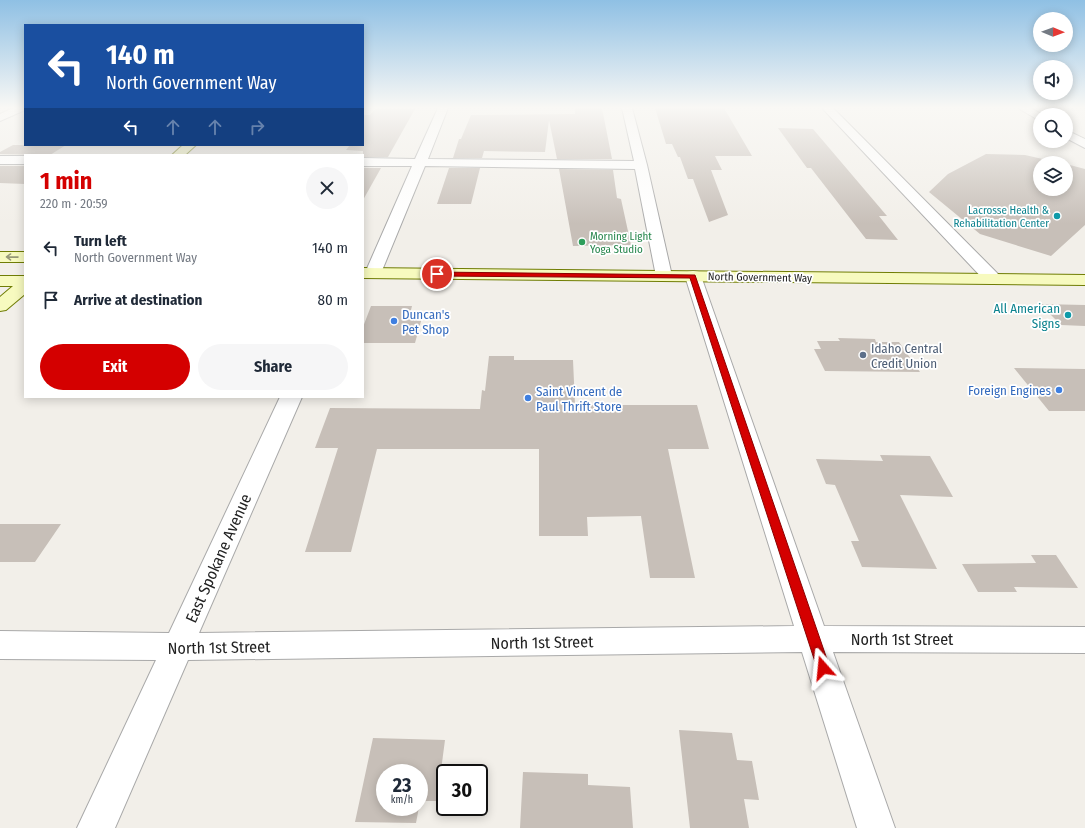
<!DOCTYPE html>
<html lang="en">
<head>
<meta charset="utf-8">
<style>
  body { margin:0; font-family:"Fira Sans Condensed",sans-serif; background:#f6f6f7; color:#1f2937; height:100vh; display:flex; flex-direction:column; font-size:15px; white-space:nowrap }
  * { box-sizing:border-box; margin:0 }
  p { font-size:13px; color:#747a83 }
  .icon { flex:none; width:22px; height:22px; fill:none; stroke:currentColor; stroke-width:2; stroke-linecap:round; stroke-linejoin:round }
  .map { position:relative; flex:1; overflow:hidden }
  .panel { position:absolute; left:24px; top:154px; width:340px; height:244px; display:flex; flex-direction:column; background:#fff; border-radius:0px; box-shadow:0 2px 10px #0003 }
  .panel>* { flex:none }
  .hud { position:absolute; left:24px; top:24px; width:340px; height:122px; border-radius:0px; box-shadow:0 2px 10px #0003; background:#1a4fa0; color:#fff; overflow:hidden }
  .needle { width:26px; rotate:91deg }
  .fabs { position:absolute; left:1033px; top:12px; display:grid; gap:8px }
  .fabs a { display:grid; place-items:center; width:40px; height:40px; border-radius:50%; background:#fff; box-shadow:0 2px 10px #0003; font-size:20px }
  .speed { position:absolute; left:376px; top:764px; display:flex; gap:8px; font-size:20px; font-weight:700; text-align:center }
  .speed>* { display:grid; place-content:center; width:52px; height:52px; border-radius:50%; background:#fff; box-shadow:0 2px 10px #0003; line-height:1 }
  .speed small { font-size:10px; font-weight:400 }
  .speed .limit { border:2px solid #111; border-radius:6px; background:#fff; color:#111 }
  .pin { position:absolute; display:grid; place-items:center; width:34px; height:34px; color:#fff; margin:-17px; border:2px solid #fff; border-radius:50%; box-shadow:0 1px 4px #0007 }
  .me { position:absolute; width:44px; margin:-22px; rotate:342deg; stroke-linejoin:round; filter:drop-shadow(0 0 3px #0008) }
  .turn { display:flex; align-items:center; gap:14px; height:84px; padding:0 16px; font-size:18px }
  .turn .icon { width:52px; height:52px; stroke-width:2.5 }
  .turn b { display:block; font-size:28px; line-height:34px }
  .lanes { display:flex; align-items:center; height:38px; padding:0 16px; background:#0003; justify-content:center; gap:20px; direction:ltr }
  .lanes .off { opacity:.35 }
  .round { display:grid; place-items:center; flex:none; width:42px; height:42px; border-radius:21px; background:#f6f6f7 }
  .head { display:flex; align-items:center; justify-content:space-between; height:68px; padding:0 16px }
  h1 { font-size:24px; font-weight:700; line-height:30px; color:#d40000 }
  .button { display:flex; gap:8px; margin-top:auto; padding:8px 16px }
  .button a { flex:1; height:46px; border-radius:24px; background:#d40000; color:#fff; font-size:16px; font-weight:700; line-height:46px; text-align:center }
  .button a+a { background:#f6f6f7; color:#1f2937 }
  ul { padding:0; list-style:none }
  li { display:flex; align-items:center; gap:12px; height:52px; padding:0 16px }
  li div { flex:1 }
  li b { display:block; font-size:15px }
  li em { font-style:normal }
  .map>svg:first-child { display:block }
  .building { fill:#c7bfb8 }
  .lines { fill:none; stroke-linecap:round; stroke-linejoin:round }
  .street-casing { stroke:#a9a9a9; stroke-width:2 }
  .secondary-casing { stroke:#707d05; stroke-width:2 }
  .street { fill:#fff; fill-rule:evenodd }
  .secondary { fill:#f7fabf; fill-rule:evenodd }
  .oneway { stroke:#979978 }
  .route { fill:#d40000; stroke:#8a0000 }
  .culture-dot { fill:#0f9aa8; stroke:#fff; stroke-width:1.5 }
  .leisure-dot { fill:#2e9e5b; stroke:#fff; stroke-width:1.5 }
  .shop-dot { fill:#3f7fe0; stroke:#fff; stroke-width:1.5 }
  .service-dot { fill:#5c6f8a; stroke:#fff; stroke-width:1.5 }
  .labels { text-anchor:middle; stroke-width:3.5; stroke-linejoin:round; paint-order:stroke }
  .far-culture-label { font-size:11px; fill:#0d838f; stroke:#fff; text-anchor:end }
  .far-leisure-label { font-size:11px; fill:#27864d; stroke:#fff; text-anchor:start }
  .far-street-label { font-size:11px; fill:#222; stroke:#fff }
  .culture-label { font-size:13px; fill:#0d838f; stroke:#fff; text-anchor:end }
  .shop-label { font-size:13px; fill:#366cbe; stroke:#fff; text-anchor:start }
  .service-label { font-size:13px; fill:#4e5e75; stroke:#fff; text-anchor:start }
  .near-street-label { font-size:16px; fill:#222; stroke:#fff }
</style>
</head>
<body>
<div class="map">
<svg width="1085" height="828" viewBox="0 0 1085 828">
  <rect width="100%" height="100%" fill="#f2efe9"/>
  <path class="building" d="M 575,108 L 602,108 L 612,159 L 557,159 L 549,120 L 545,152 L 484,151 L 482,158 L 453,158 L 459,139 L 461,139 L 471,115 L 575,114 Z
    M 655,108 L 724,108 L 752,156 L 715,156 L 722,170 L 711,170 L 728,215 L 709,222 L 693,179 L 688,179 L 680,157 L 678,157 L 672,144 L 666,144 Z
    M 375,109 L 415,109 L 388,157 L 363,157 L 363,151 L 346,150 L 350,145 L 363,145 L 363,115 L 370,115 Z
    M 778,128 L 813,129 L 887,216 L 879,216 L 898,240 L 866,239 L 811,168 L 807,168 Z
    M 13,145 L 66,145 L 50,155 L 0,154 L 0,152 Z
    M 986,154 L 1025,155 L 1060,163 L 1040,163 L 1040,189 L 1066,189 L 1066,164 L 1085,169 L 1085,225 L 1051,256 L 980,234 L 929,192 L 948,174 Z
    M 0,166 L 25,166 L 25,184 L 0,183 Z
    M 363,168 L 381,168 L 363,200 Z
    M 449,168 L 480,168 L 471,204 L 437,204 Z
    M 559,169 L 613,170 L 617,198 L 621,199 L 631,245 L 573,246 Z
    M 1040,304 L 1085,305 L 1085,326 L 1061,325 Z
    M 371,306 L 412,306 L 410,314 L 423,314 L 415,343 L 363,343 L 363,327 Z
    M 838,338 L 875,339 L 876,342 L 899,342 L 920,372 L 825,371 L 814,349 L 821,349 L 817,341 L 840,341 Z
    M 489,356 L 514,356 L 514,360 L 573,360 L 575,405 L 697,405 L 709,449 L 668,449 L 695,578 L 650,578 L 641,516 L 587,517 L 588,536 L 539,536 L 539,449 L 377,449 L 351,552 L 305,552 L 338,448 L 315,448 L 330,408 L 480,409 L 482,390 L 485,391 Z
    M 1014,368 L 1085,369 L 1085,411 L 1049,411 Z
    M 880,455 L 930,456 L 953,497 L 900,495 L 937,569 L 862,567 L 851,541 L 859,541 L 835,485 L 826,484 L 816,459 L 883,461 Z
    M 0,524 L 61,524 L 35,562 L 0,562 Z
    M 1031,555 L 1056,555 L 1078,588 L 1014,587 L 1017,592 L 978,592 L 962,564 L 1036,563 Z
    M 679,730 L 732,733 L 737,760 L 752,761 L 759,800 L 744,799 L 749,828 L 690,828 Z
    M 373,738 L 445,740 L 437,801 L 420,801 L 419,805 L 419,773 L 385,773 L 385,807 L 419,807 L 416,823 L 355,822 Z
    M 523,772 L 588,774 L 588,785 L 630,787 L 633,828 L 520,828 Z"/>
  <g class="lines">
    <defs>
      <path id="street" d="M 13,108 L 25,108 L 25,110 L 0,121 L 0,114 Z
        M 438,108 L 448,108 L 428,159 L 634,161 L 622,108 L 632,108 L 647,165 L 672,276 L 670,280 L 664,281 L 658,280 L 656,276 L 635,169 L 425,166 L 381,273 L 379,277 L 373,278 L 367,277 L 365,273 L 412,166 L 363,166 L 363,158 L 415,159 Z
        M 822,108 L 833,108 L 999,275 L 1001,279 L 999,283 L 993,284 L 987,283 Z
        M 1018,108 L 1030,108 L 1043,115 L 1040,115 L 1040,121 Z
        M 1066,130 L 1085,139 L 1085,148 L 1066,138 Z
        M 0,156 L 25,156 L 25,164 L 0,164 Z
        M 693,271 L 699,272 L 701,276 L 824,626 L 1085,627 L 1085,653 L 833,652 L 895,828 L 857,828 L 802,652 L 188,660 L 115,828 L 77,828 L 156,660 L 0,659 L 0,631 L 169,633 L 280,397 L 302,397 L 199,633 L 794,626 L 685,276 L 687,272 Z"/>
      <path id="secondary" d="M 183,145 L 196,145 L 185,155 L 172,155 Z
        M 0,252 L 25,252 L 25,262 L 0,262 Z
        M 363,268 L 1085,275 L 1085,285 L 363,278 Z
        M 0,276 L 25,276 L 25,294 L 6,310 L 0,311 L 0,297 L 13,286 L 0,286 Z"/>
    </defs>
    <use href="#street" class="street-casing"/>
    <use href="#secondary" class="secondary-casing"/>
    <use href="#street" class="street"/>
    <use href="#secondary" class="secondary"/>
  </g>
  <defs><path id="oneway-shaft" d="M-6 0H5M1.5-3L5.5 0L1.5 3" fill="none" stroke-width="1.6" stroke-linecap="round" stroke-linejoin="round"/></defs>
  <use class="oneway" href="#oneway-shaft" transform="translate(12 257) rotate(-179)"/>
  <linearGradient id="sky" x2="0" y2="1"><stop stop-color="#8fc0e4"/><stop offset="0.48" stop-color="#f9f8f5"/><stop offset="1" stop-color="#f9f8f5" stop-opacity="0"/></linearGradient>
  <rect width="1085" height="224" fill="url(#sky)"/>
  <path class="route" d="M 434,272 L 695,275 L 830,668 L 828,672 L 823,674 L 819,672 L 817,668 L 690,278 L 437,276 L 433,274 Z"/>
  <g class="culture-dot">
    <circle cx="1057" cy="216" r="4"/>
    <circle cx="1068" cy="315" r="4"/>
  </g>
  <circle class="leisure-dot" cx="582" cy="242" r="4"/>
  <g class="shop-dot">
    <circle cx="394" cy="321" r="4"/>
    <circle cx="1059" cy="390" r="4"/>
    <circle cx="528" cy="398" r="4"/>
  </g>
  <circle class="service-dot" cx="863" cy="355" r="4"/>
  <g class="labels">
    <g class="far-culture-label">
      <text x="1049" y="214">Lacrosse Health &amp;<tspan x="1049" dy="13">Rehabilitation Center</tspan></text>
    </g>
    <g class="far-leisure-label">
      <text x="590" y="240">Morning Light<tspan x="590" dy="13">Yoga Studio</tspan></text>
    </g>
    <g class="far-street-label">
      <text transform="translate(760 277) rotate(1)" y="4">North Government Way</text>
    </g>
    <g class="culture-label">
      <text x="1060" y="313">All American<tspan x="1060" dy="15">Signs</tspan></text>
    </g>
    <g class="shop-label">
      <text x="402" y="319">Duncan's<tspan x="402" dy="15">Pet Shop</tspan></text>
      <text x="1051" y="395" text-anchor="end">Foreign Engines</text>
      <text x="536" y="396">Saint Vincent de<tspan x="536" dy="15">Paul Thrift Store</tspan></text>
    </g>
    <g class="service-label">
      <text x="871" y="353">Idaho Central<tspan x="871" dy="15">Credit Union</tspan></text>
    </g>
    <g class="near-street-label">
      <text transform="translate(218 558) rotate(-66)" y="6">East Spokane Avenue</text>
      <text x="902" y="645">North 1st Street</text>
      <text transform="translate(542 642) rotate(-1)" y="6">North 1st Street</text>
      <text transform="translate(219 647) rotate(-1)" y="6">North 1st Street</text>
    </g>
  </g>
</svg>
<div class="fabs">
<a><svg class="needle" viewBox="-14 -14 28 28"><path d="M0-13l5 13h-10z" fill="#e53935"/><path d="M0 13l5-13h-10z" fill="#747a83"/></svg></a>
<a><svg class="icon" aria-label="sound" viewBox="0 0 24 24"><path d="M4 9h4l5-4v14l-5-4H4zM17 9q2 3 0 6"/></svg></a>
<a><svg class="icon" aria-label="search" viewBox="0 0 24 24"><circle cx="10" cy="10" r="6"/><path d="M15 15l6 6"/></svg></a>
<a><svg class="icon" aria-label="layers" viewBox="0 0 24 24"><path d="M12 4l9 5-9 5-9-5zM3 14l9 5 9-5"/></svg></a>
</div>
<div class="speed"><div>23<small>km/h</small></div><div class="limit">30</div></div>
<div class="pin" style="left:437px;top:274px;background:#d93025"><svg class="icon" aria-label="arrive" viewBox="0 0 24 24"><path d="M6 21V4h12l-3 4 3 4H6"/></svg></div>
<svg class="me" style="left:823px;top:668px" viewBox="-20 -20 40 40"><path d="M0-17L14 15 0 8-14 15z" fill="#d40000" stroke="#fff" stroke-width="4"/></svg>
<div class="hud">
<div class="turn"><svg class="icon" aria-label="left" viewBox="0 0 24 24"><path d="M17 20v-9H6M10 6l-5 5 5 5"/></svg><div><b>140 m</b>North Government Way</div></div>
<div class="lanes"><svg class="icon" aria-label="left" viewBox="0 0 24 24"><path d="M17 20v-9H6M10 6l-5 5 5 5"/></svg><svg class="icon off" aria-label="ahead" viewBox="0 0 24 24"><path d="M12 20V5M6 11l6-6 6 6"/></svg><svg class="icon off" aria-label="ahead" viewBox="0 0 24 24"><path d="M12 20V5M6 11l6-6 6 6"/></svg><svg class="icon off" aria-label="right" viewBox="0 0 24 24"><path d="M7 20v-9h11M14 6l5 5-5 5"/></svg></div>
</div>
<section class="panel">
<div class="head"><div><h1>1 min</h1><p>220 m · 20:59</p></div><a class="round"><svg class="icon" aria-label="close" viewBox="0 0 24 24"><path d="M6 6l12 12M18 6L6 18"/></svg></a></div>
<ul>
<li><svg class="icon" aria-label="left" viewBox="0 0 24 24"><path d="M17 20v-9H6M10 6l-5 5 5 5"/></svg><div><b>Turn left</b><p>North Government Way</p></div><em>140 m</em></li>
<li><svg class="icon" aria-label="arrive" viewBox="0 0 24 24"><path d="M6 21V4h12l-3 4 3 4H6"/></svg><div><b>Arrive at destination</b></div><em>80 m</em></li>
</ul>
<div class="button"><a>Exit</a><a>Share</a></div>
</section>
</div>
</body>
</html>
